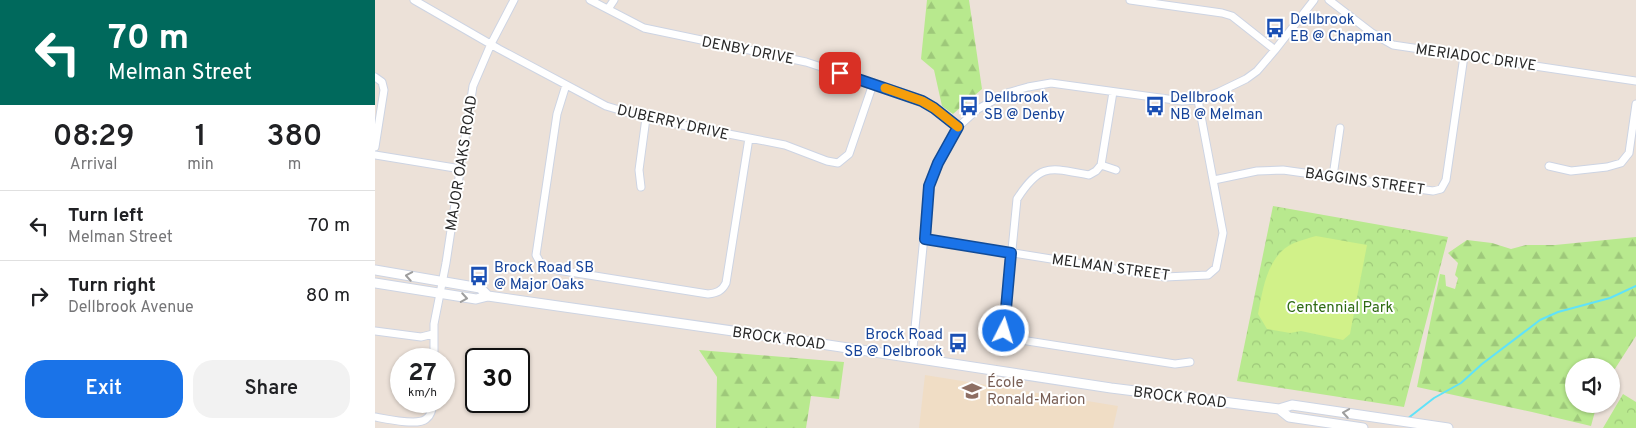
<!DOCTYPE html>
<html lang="en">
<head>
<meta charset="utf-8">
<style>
  body { margin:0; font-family:Overpass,sans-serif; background:#f2f2f2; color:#202124; height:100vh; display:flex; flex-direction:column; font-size:19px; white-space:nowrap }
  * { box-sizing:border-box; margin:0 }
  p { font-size:16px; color:#757577 }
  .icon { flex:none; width:28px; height:28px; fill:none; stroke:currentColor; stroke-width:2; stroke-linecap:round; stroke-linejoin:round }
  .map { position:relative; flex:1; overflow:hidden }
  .side { display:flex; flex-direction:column; background:#fff; width:375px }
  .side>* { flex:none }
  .banner { background:#00695c; color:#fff; overflow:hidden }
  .buttons { position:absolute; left:1190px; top:358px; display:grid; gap:10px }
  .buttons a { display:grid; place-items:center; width:55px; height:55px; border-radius:50%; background:#fff; box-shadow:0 1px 4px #0004; font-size:25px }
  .speed { position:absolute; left:15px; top:348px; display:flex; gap:10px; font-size:25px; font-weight:700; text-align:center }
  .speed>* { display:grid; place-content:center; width:65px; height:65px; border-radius:50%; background:#fff; box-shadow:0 1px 4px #0004; line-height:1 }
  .speed small { font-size:12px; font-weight:400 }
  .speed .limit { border:2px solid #111; border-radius:8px; background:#fff; color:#111 }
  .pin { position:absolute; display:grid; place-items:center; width:42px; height:42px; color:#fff; margin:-21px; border-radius:10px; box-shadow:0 2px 8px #0006 }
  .me { position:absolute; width:55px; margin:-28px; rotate:5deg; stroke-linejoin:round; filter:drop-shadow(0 0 4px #0008) }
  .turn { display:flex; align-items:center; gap:18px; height:105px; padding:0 25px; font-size:22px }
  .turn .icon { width:65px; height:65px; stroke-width:2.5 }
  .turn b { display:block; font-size:35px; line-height:42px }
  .eta { display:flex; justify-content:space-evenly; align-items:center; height:85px; text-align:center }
  .eta b { font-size:30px; font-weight:600; line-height:35px }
  .primary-button { display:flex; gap:10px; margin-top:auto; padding:10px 25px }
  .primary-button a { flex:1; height:58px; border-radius:20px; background:#1a73e8; color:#fff; font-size:20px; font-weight:600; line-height:58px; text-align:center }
  .primary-button a+a { background:#f2f2f2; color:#202124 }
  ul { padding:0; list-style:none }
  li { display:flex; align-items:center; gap:15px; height:70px; padding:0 25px; border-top:1px solid #e0e0e0 }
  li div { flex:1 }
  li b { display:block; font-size:19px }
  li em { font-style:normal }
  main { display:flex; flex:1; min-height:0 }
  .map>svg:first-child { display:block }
  .education { fill:#f0ddc5 }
  .forest { fill:url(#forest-firs) }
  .park { fill:url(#park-crowns) }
  .pitch { fill:#d1f189 }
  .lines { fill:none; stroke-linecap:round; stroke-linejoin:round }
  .stream { stroke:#60e2f9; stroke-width:2 }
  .street-casing { stroke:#cdd4e3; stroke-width:9 }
  .secondary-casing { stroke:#cdd4e3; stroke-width:11 }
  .street { stroke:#fff; stroke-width:7 }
  .secondary { stroke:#fff; stroke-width:9 }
  .oneway { stroke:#9e9e9e }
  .route-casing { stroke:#114b97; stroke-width:12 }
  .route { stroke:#1a73e8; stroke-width:9 }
  .slow { stroke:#f59e0b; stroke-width:9 }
  .labels { text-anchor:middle; stroke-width:4; stroke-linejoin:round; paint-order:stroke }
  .transit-label { font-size:15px; fill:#164399; stroke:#fff; text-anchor:start }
  .street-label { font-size:15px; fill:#282828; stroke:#fff }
  .park-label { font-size:15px; fill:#2f6b13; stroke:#fff }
  .education-label { font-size:15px; fill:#785e54; stroke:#fff; text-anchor:start }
</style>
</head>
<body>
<main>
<section class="side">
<div class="banner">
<div class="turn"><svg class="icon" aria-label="left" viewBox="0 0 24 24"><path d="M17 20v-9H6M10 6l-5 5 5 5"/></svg><div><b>70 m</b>Melman Street</div></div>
</div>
<div class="eta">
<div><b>08:29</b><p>Arrival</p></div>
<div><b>1</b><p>min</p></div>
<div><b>380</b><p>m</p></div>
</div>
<ul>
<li><svg class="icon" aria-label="left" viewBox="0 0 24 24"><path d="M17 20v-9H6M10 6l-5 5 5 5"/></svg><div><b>Turn left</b><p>Melman Street</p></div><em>70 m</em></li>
<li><svg class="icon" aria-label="right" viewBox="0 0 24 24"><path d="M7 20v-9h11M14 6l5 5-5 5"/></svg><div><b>Turn right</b><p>Dellbrook Avenue</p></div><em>80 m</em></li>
</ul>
<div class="primary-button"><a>Exit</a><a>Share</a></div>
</section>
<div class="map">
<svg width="1261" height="428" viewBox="0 0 1261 428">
  <defs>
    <pattern id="forest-firs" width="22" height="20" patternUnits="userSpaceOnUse" patternTransform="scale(1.25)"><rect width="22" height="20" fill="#b8e98e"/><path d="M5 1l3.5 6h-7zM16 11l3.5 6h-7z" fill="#9ec87a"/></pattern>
    <pattern id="park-crowns" width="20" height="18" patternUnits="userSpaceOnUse" patternTransform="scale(1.25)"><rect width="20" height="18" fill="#b8e98e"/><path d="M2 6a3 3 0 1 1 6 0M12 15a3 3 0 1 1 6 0" fill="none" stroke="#9ec87a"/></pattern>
  </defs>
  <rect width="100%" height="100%" fill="#ece1d8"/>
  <path class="education" d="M 550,375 L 743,406 L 738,428 L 544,428 Z"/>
  <path class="forest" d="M 552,0 L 594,0 L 607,89 L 578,114 L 567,106 L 559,70 L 546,59 Z
    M 1261,237 L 1261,336 L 1236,375 L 1236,366 L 1199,366 L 1199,404 L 1222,404 L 1216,426 L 1157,412 L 1042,387 L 1065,274 L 1070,275 L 1071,286 L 1080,289 L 1083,278 L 1080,275 L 1083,263 L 1073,253 L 1092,240 L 1117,243 L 1136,249 L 1151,245 L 1180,245 Z
    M 324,350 L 469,362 L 464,399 L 436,396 L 431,428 L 341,428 L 342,377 Z"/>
  <path class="park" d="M 898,206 L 1073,237 L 1029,407 L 862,381 Z
    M 1248,394 L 1261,402 L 1261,428 L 1228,428 Z"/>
  <path class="pitch" d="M 941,236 L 992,245 L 975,334 L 968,340 L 926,331 L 915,333 L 892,329 L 883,314 C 888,289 892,255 919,243 C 926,240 934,238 941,236 Z"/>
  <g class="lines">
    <path class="stream" d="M 1032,419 L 1059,398 L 1086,383 L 1107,364 L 1165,320 L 1183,312 L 1235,298 L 1261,286"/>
    <defs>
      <path id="street" d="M 39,0 L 124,49 L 231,106 L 271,118 L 410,145 L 452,161 L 463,163 L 474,154 L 498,84
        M 215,0 L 269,28 L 431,62 L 498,84 L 547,101 L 559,108 L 583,127
        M 755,0 L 847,13 L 857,16 L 900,50
        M 954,0 L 997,33 L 1018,45 L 1261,81
        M 233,9 L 239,0
        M 0,77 L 7,82 L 9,90 L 0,147
        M 191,85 L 182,114 L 161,255 L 167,266 L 176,269 L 333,294 C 342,293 347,291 351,283 L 374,138
        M 738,92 L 726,165 L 721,171 L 714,175 C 675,168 666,162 642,199 L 629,331 L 634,337 L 646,340 L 800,364 L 815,362
        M 0,155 L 86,169
        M 726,165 L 741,170
        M 1174,166 L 1196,171 L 1232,167 L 1246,163 L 1254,153 L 1261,104
        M 958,176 L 965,128
        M 839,180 L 882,171 L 908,170 L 1058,191 L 1066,189 L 1071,180 L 1089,56
        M 266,187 L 264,170 L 271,118
        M 550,239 L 790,277 L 833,275 L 841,268 L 848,233 L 823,100
        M 0,331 L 46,337 L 58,334
        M 537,358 L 554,186 L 563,163 L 583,127 L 603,109 L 632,93 L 653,87 L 676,83 L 807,101 L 823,100 L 844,92 L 871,79 L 882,71 L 900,50 L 939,0
        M 59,359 L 59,324 L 71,263 L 98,86 L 116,44 L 139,0
        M 0,417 C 11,419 43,426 51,419 C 57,415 57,408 58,401"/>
      <path id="secondary" d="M 0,270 L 105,288 L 113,296
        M 0,283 L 101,299 L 113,296 L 407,338 L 736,388 L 904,409 L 917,405 L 1073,428
        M 904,409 L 914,417 L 988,428"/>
    </defs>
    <use href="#street" class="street-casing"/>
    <use href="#secondary" class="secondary-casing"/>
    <use href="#street" class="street"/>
    <use href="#secondary" class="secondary"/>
  </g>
  <defs><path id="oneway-chevron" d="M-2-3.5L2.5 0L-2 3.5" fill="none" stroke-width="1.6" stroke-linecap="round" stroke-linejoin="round" transform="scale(1.25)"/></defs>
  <g class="oneway">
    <use href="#oneway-chevron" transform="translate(34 276) rotate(-170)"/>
    <use href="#oneway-chevron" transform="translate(89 298) rotate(9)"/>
    <use href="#oneway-chevron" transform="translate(971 413) rotate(-171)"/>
  </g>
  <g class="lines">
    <defs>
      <path id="route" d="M 465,73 L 547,101 L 559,108 L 583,127 L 563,163 L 554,186 L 550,239 L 636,253 L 629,331"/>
    </defs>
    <use href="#route" class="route-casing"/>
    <use href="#route" class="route"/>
    <path class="slow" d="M 510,88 L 547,101 L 559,108 L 583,127"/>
  </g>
  <defs>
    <symbol id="bus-bare" viewBox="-9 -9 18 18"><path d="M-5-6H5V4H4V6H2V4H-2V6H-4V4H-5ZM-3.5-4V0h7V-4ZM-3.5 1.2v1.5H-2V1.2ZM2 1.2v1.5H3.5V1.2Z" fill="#1a4fb4" stroke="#fff" stroke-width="2.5" paint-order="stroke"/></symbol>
    <symbol id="school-bare" viewBox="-9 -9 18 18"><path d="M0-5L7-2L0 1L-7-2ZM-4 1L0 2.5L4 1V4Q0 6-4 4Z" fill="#8d6e63" stroke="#fff" stroke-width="2.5" paint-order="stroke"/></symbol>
  </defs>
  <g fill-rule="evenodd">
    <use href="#bus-bare" x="886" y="14" width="28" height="28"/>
    <use href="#bus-bare" x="580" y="92" width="28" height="28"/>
    <use href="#bus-bare" x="766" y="92" width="28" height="28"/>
    <use href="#bus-bare" x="90" y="262" width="28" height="28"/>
    <use href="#bus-bare" x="569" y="329" width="28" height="28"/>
    <use href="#school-bare" x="583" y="377" width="28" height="28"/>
  </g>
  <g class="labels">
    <g class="transit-label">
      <text x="915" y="24">Dellbrook<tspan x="915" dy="17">EB @ Chapman</tspan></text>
      <text x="609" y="102">Dellbrook<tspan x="609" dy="17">SB @ Denby</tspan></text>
      <text x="795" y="102">Dellbrook<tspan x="795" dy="17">NB @ Melman</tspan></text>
      <text x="119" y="272">Brock Road SB<tspan x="119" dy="17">@ Major Oaks</tspan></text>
      <text x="568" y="339" text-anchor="end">Brock Road<tspan x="568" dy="17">SB @ Delbrook</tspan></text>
    </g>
    <g class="street-label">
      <text transform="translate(373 50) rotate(11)" y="5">DENBY DRIVE</text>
      <text transform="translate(1101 57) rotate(8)" y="5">MERIADOC DRIVE</text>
      <text transform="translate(298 122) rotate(13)" y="5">DUBERRY DRIVE</text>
      <text transform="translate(86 163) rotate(-81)" y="5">MAJOR OAKS ROAD</text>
      <text transform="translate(990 181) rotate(8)" y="5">BAGGINS STREET</text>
      <text transform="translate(736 267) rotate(8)" y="5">MELMAN STREET</text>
      <text transform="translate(404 338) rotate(8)" y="5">BROCK ROAD</text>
      <text transform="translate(805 397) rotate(7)" y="5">BROCK ROAD</text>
    </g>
    <g class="park-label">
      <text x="965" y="312">Centennial Park</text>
    </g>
    <g class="education-label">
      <text x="612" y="387">École<tspan x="612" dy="17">Ronald-Marion</tspan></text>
    </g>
  </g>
</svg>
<div class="buttons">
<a><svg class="icon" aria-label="sound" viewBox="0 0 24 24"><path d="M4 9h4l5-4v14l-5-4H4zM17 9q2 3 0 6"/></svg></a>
</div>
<div class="speed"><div>27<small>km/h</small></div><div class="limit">30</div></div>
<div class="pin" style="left:465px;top:73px;background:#d93025"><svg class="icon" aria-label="arrive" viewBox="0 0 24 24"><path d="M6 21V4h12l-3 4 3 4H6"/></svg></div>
<svg class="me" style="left:629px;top:331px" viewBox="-20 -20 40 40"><circle r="17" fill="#1a73e8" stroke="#fff" stroke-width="3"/><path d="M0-11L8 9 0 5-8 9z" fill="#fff"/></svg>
</div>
</main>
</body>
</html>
